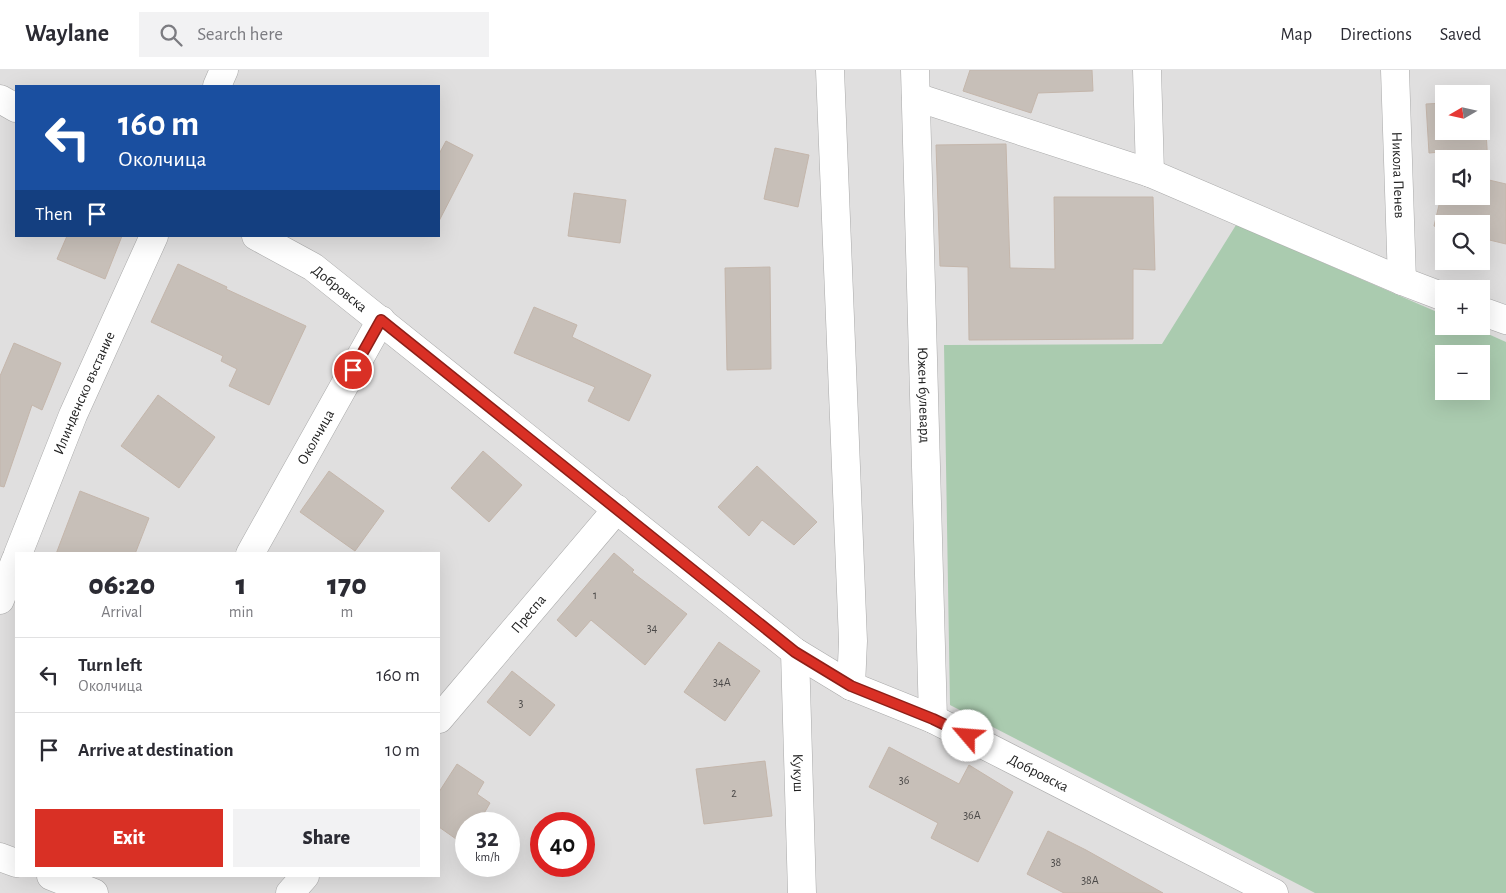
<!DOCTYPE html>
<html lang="en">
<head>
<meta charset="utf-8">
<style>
  body { margin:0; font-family:"Alegreya Sans",sans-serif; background:#f2f2f3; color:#2b2b33; height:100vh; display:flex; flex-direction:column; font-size:19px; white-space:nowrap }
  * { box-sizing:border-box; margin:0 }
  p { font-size:16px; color:#7c7c81 }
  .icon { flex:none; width:28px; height:28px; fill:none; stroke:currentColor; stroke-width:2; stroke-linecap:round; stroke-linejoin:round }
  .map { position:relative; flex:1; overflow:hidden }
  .side { position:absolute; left:15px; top:482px; width:425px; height:325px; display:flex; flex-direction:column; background:#fff; border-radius:0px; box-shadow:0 5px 20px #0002 }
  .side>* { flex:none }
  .top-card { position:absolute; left:15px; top:15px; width:425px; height:152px; border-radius:0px; box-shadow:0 5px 20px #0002; background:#1a4fa0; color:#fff; overflow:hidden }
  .needle { width:32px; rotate:261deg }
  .tools { position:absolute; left:1435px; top:15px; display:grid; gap:10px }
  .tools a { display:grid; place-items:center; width:55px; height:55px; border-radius:0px; background:#fff; box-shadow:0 5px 20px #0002; font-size:25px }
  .speed { position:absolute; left:455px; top:742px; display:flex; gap:10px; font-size:25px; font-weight:700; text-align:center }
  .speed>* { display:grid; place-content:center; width:65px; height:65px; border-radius:50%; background:#fff; box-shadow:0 5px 20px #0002; line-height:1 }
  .speed small { font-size:12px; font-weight:400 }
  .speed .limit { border:8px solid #d22; background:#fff; color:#111 }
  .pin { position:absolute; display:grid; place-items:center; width:42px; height:42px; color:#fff; margin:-21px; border:2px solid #fff; border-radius:50%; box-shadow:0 1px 5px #0007 }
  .me { position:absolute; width:55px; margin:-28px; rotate:297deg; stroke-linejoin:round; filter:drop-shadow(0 0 4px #0008) }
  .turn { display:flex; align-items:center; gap:18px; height:105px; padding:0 20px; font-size:22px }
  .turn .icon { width:65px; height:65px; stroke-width:2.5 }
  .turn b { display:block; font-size:35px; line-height:42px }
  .then { display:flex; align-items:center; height:48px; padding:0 20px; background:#0003; gap:10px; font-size:19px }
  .eta { display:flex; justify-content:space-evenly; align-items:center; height:85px; text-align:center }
  .eta b { font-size:30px; font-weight:800; line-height:35px }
  .primary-button { display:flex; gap:10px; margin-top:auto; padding:10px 20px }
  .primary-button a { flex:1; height:58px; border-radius:0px; background:#d93025; color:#fff; font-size:20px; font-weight:800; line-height:58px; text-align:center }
  .primary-button a+a { background:#f2f2f3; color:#2b2b33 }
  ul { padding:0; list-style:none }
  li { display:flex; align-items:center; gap:15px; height:75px; padding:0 20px; border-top:1px solid #e1e1e2 }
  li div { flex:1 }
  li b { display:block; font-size:19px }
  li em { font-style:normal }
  header { display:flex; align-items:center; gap:30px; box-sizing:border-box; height:70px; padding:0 25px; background:#fff; border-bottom:1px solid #e1e1e2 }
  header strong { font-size:24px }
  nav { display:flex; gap:28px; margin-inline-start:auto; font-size:18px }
  .search { width:350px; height:45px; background:#f2f2f3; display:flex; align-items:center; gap:12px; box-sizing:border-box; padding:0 18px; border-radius:0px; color:#7c7c81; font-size:19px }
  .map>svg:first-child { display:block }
  .residential { fill:#e0dfdf; fill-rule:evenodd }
  .cemetery { fill:#aacbaf; fill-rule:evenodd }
  .building { fill:#c7bfb8; stroke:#c4b6ab }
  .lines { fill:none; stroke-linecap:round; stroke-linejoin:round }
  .minor-casing { stroke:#a9a9a9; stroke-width:29 }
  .tertiary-casing { stroke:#a9a9a9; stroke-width:29 }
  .minor { stroke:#fff; stroke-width:28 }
  .tertiary { stroke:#fff; stroke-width:28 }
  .route-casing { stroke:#8d1f18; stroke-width:12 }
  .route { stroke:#d93025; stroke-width:9 }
  .labels { text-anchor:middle; stroke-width:4; stroke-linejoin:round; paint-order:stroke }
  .number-label { font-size:12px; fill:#4b4948 }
  .street-label { font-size:15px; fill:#222; stroke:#fff }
</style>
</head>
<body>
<header>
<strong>Waylane</strong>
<div class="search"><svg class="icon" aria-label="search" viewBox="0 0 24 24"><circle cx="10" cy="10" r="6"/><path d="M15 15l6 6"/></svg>Search here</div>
<nav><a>Map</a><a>Directions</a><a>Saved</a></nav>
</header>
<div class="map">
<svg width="1506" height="823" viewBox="0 0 1506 823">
  <rect width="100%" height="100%" fill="#f2efe9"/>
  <path class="residential" d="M 0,0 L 1506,0 L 1506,823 L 0,823 ZM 16,16 L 439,16 L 439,166 L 16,166 ZM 1444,24 L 1481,24 L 1481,61 L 1444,61 ZM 1444,89 L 1481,89 L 1481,126 L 1444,126 ZM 1444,154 L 1481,154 L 1481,191 L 1444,191 ZM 1444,219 L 1481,219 L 1481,256 L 1444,256 ZM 1444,284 L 1481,284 L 1481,321 L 1444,321 ZM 16,484 L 439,484 L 439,806 L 16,806 ZM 466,754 L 509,754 L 509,796 L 466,796 ZM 541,754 L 584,754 L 584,796 L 541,796 Z"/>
  <path class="cemetery" d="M 1236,155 L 1444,245 L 1444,256 L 1470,256 L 1506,272 L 1506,823 L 1315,823 L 950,635 L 944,275 L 1162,274 ZM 1444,284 L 1481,284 L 1481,321 L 1444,321 Z"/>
  <path class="building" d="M 970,0 L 1092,0 L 1093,21 L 1038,23 L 1031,43 L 963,21 Z
    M 1484,30 L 1489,110 L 1506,114 L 1506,174 L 1481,168 L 1481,154 L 1444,154 L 1444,159 L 1434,156 L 1444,114 L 1444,126 L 1481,126 L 1481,89 L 1450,89 L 1452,81 L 1429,83 L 1426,34 L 1444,33 L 1444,61 L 1481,61 L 1481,31 Z
    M 446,71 L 473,85 L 439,151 L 439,84 Z
    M 1006,74 L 1010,198 L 1055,199 L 1054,127 L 1153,127 L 1155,200 L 1133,199 L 1133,269 L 969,270 L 968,197 L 940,196 L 936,75 Z
    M 775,78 L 809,85 L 798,137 L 764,129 Z
    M 574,123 L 626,130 L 620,173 L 568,166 Z
    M 67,166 L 122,166 L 105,209 L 57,189 Z
    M 178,194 L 227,217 L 226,219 L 306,256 L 269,335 L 229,316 L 237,299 L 221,291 L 223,286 L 151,252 Z
    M 770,197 L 771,299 L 727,300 L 725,198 Z
    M 534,237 L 577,255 L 572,267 L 651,305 L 629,351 L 588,331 L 595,317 L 514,283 Z
    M 14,273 L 61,293 L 42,340 L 32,335 L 4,417 L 0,416 L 0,306 Z
    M 158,325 L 215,367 L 179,418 L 121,376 Z
    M 483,381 L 522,415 L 489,452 L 451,418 Z
    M 757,396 L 817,452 L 794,475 L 762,450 L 749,466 L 718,437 Z
    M 329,401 L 384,441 L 355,481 L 300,442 Z
    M 80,421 L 149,448 L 135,484 L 56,484 Z
    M 614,483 L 634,500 L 632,502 L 687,544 L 645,595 L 591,550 L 576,567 L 557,550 Z
    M 719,572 L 760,601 L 725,651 L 684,622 Z
    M 512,601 L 555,635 L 530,666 L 487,632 Z
    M 889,677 L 959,714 L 969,695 L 1013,722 L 978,792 L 931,768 L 938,753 L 869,717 Z
    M 765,691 L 772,746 L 704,754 L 696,699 Z
    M 457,694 L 484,712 L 477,724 L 490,733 L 478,754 L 466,754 L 466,776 L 439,757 L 439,722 Z
    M 1048,761 L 1086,780 L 1163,823 L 1064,823 L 1027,804 Z"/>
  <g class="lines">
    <defs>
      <g id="minor">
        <path d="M 830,0 L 853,571 L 851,616"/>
        <path id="s1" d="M 915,0 L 933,649"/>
        <path d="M 1147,0 L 1150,103"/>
        <path id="s2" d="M 1395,0 L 1402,211"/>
        <path d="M 217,16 L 224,0"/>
        <path d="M 916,27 L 1150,103 L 1402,211 L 1444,227"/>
        <path d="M 1481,241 L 1506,250"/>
        <path id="s3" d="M 18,484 L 73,345 L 154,166"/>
        <path id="s4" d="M 250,484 L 381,250"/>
        <path d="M 0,530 L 16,489"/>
        <path id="s5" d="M 795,582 L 802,823"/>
        <path id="s6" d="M 439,649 L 617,439"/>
        <path d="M 0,787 L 16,793"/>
        <path d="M 51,806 L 94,823"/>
        <path d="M 290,823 L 305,806"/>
      </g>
      <g id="tertiary">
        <path d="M 0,29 L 16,38"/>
        <path id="s7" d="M 256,166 L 313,197 L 795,582 L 851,616 L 933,649 L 1274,823"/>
      </g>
    </defs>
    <use href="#minor" class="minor-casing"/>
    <use href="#tertiary" class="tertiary-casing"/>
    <use href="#minor" class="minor"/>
    <use href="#tertiary" class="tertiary"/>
  </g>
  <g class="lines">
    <defs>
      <path id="route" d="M 353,300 L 381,250 L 795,582 L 851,616 L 933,649 L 968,666"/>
    </defs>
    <use href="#route" class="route-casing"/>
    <use href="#route" class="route"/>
  </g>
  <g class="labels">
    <g class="number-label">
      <text x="595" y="529">1</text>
      <text x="652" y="562">34</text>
      <text x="722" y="616">34А</text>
      <text x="521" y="637">3</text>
      <text x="904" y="714">36</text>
      <text x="734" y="727">2</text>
      <text x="972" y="749">36А</text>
      <text x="1056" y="796">38</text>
      <text x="1090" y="814">38А</text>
    </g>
    <g class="street-label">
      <text dy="5" stroke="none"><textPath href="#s2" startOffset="105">Никола Пенев</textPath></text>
      <text dy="5" stroke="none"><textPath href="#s7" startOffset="99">Добровска</textPath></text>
      <text dy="5" stroke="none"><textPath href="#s3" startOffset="174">Илинденско въстание</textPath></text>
      <text dy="5" stroke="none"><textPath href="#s1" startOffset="325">Южен булевард</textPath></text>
      <text dy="5" stroke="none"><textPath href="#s4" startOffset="134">Околчица</textPath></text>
      <text dy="5" stroke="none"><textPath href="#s6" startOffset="138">Преспа</textPath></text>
      <text dy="5" stroke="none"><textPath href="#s5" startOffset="121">Кукуш</textPath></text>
      <text dy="5" stroke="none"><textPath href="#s7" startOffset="954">Добровска</textPath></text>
    </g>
  </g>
</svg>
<div class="tools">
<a><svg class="needle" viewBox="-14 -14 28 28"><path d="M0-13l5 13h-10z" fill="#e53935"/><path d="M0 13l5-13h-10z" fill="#7c7c81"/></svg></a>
<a><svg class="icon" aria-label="sound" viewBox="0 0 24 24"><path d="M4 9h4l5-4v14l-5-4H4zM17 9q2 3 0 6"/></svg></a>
<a><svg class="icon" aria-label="search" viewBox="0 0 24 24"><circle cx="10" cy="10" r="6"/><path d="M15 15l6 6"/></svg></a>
<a>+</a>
<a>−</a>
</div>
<div class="speed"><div>32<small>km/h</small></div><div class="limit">40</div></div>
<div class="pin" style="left:353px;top:300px;background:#d93025"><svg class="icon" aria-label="arrive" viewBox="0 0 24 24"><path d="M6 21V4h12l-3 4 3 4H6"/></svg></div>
<svg class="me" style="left:968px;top:666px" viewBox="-20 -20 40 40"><circle r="19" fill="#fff"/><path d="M0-13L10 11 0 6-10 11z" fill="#d93025"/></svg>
<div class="top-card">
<div class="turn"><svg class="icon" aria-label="left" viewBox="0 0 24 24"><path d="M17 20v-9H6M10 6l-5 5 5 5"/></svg><div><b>160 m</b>Околчица</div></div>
<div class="then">Then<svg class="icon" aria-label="arrive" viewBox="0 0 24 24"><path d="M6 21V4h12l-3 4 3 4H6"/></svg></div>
</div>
<section class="side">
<div class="eta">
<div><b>06:20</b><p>Arrival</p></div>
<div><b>1</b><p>min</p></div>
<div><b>170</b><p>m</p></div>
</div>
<ul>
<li><svg class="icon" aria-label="left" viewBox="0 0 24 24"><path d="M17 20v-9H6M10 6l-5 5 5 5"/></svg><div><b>Turn left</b><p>Околчица</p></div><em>160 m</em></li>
<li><svg class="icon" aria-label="arrive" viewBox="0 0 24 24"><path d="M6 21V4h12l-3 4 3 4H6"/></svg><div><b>Arrive at destination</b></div><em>10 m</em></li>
</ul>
<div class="primary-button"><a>Exit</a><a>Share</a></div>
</section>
</div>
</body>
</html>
